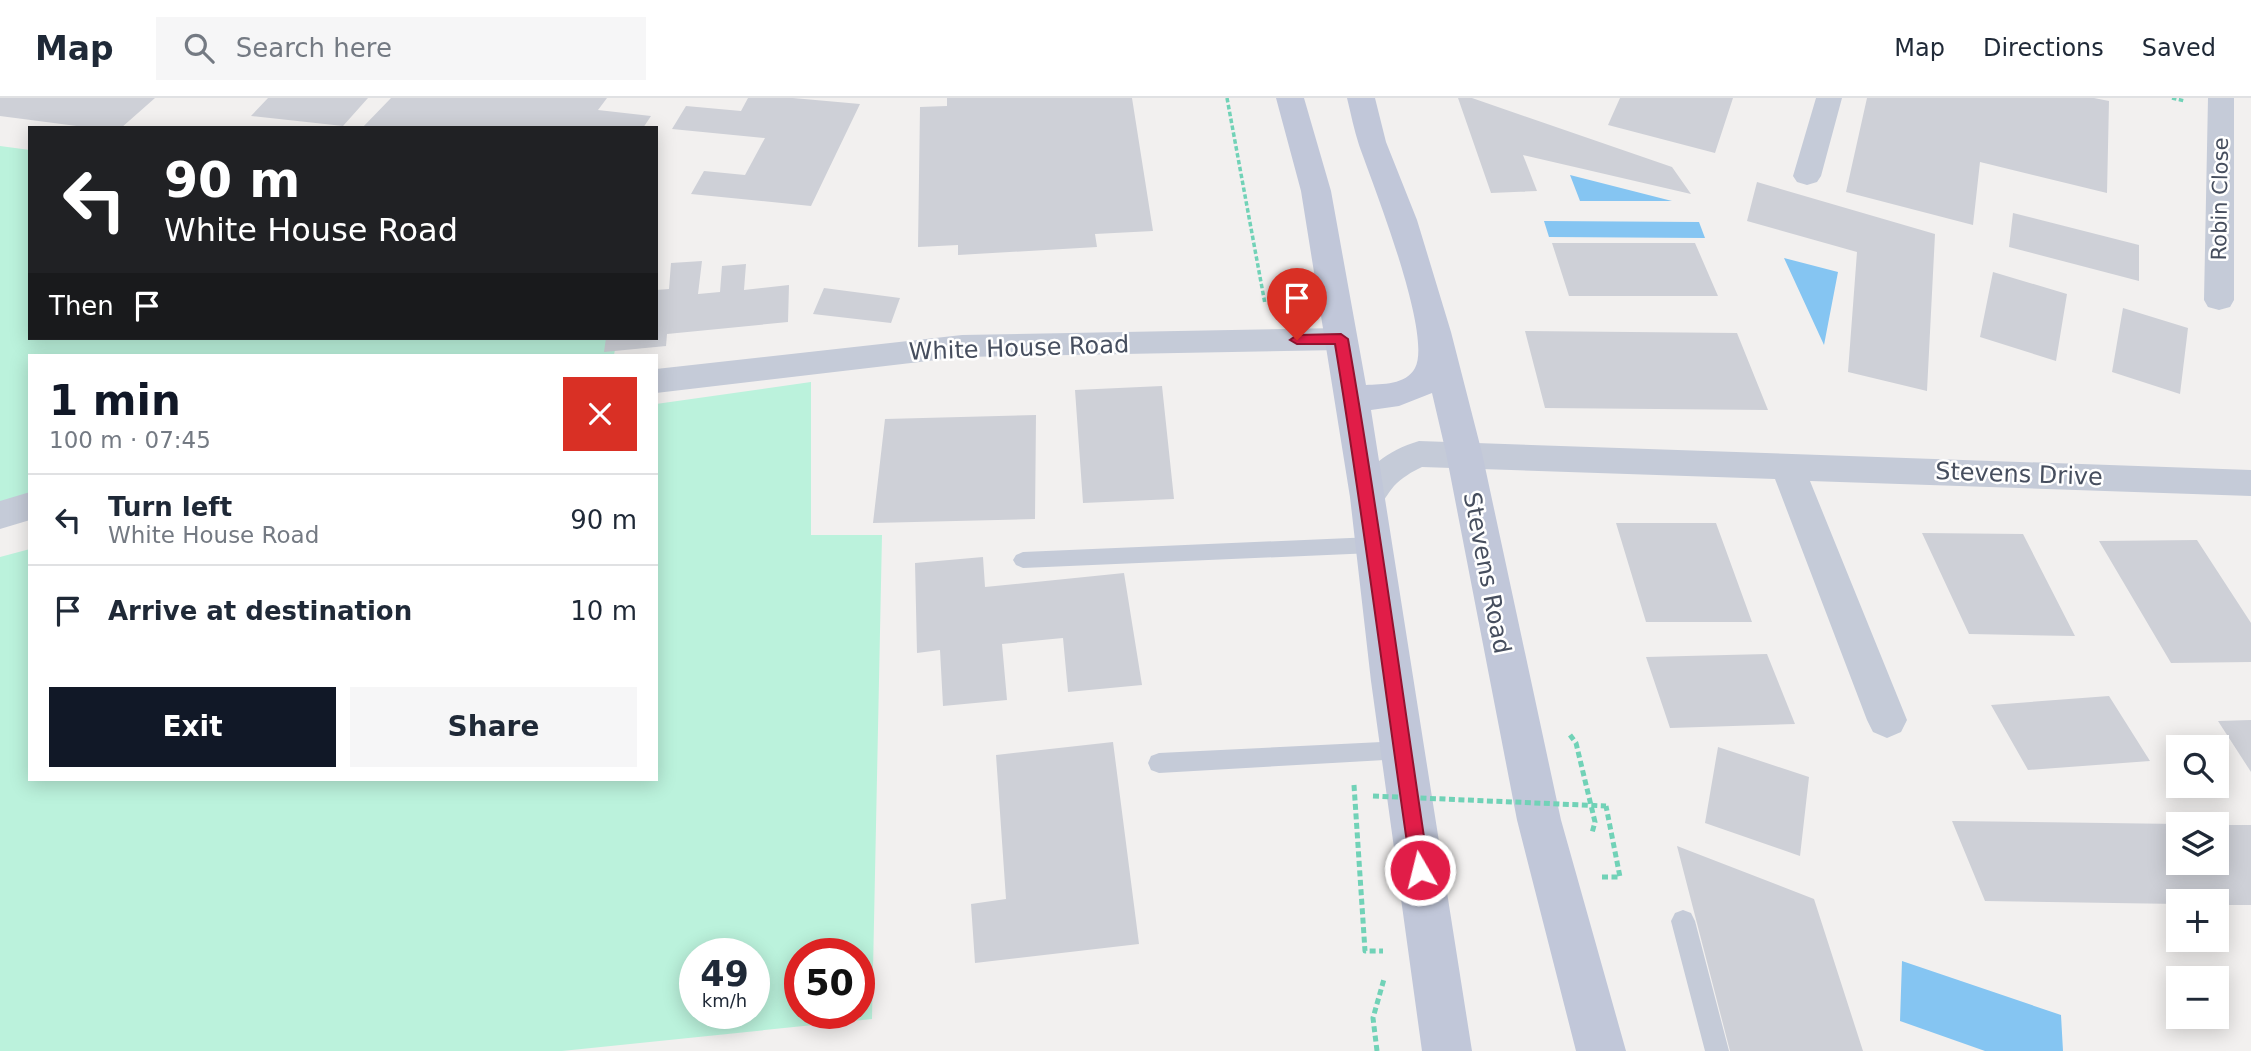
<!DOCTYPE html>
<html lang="en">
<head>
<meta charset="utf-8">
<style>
  body { margin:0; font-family:"DejaVu Sans",sans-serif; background:#f6f6f7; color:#1f2937; height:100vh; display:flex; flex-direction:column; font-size:26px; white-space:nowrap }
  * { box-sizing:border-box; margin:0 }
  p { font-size:23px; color:#747a83 }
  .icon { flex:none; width:38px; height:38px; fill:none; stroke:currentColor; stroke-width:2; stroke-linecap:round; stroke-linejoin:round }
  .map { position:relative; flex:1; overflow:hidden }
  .drawer { position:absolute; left:28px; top:256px; width:630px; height:427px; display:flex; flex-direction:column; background:#fff; border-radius:0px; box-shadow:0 4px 18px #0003 }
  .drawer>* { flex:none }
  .banner { position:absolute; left:28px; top:28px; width:630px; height:214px; border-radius:0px; box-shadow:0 4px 18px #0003; background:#202124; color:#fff; overflow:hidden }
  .fabs { position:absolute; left:2166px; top:637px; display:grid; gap:14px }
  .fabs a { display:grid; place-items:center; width:63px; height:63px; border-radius:0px; background:#fff; box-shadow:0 4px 18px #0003; font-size:35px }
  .speed { position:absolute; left:679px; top:840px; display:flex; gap:14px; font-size:35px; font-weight:700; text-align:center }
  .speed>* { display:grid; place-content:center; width:91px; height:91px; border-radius:50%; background:#fff; box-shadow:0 4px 18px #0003; line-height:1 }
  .speed small { font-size:18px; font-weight:400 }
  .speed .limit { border:10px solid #d22; background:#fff; color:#111 }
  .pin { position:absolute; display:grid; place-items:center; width:60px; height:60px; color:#fff; margin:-72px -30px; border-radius:50% 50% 50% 0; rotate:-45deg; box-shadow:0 0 7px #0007 }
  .pin .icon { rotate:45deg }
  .me { position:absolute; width:77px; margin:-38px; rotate:352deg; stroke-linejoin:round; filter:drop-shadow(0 0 5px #0008) }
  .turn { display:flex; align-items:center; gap:24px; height:147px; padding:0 21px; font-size:32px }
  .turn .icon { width:91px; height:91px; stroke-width:2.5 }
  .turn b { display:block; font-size:49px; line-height:60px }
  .then { display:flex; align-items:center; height:66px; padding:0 21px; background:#0003; gap:14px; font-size:26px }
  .round { display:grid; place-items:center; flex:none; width:74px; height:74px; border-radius:0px; background:#f6f6f7 }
  .headline { display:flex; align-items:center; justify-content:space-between; height:119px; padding:0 21px }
  h1 { font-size:42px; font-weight:700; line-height:52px; color:#111827 }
  .action { display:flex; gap:14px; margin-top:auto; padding:14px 21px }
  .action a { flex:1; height:80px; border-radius:0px; background:#111827; color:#fff; font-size:28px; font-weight:700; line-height:80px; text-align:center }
  .action a+a { background:#f6f6f7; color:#1f2937 }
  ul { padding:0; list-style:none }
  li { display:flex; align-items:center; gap:21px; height:91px; padding:0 21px; border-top:2px solid #e0e1e3 }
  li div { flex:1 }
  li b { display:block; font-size:26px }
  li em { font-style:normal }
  header { display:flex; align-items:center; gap:42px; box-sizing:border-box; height:98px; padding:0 35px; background:#fff; border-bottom:2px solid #e0e1e3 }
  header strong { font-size:33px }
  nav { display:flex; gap:38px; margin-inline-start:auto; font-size:24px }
  .search { width:490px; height:63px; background:#f6f6f7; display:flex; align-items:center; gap:18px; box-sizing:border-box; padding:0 24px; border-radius:0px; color:#747a83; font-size:26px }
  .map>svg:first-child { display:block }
  .green { fill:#bbf2dc; fill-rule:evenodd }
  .water { fill:#85c5f2 }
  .building { fill:#ced0d7 }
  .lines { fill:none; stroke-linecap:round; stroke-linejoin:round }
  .path-far1 { stroke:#71d2b7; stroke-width:3.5; stroke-dasharray:4.5 2.5; stroke-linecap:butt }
  .path { stroke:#71d2b7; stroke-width:5; stroke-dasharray:6 3.5; stroke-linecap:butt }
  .service { fill:#c5cbd8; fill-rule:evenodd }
  .minor { fill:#c5cbd8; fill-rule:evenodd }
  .secondary { fill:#c1c7d9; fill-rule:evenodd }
  .path-bridge { stroke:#71d2b7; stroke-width:5; stroke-dasharray:6 3.5; stroke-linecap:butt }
  .route { fill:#e11d48; stroke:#92132f; stroke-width:2 }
  .labels { text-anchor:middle; stroke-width:5; stroke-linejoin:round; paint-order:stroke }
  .far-street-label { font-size:21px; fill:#464e5e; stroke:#fff }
  .street-label { font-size:24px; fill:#464e5e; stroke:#fff }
</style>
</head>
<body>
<header>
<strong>Map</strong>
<div class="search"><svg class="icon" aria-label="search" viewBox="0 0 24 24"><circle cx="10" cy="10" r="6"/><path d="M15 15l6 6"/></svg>Search here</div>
<nav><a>Map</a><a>Directions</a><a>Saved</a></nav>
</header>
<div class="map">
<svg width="2251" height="953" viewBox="0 0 2251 953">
  <rect width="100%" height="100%" fill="#f2f0ef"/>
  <path class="green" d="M 0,48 L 30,52 L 30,240 L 617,240 L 614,257 L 30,257 L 30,401 L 0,409 Z
    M 811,284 L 811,437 L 882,437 L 872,921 L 562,953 L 0,953 L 0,459 L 30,451 L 30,681 L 656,681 L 656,306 ZM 695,856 L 754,856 L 754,915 L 695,915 ZM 800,856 L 859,856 L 859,915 L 800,915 Z"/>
  <path class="water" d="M 1570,77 L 1672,103 L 1580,103 Z
    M 1544,123 L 1699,124 L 1705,140 L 1549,139 Z
    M 1784,160 L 1838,174 L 1824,247 Z
    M 1902,863 L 2061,917 L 2063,953 L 1985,953 L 1900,923 Z"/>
  <path class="building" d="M 0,0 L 155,0 L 121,30 L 92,30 L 0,18 Z
    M 268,0 L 368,0 L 343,28 L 251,18 Z
    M 391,0 L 607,0 L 598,12 L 651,18 L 643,30 L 362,30 Z
    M 748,0 L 793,0 L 860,6 L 811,108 L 691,96 L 704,73 L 745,77 L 765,40 L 672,31 L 686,8 L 741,13 Z
    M 947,0 L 1132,0 L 1153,133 L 1095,136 L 1097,149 L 958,157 L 958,147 L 918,149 L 920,9 L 947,8 Z
    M 1458,0 L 1472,0 L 1672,69 L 1691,96 L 1523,57 L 1537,93 L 1491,95 Z
    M 1620,0 L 1733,0 L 1715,55 L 1608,27 Z
    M 1867,0 L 2094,0 L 2109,3 L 2107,95 L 1980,64 L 1973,127 L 1846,94 Z
    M 1757,84 L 1935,136 L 1927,293 L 1848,274 L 1857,154 L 1747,123 Z
    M 2013,115 L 2139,147 L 2139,183 L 2009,149 Z
    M 1552,145 L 1695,145 L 1718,198 L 1569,198 Z
    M 702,163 L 698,196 L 720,194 L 722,168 L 746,166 L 744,192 L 789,187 L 788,224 L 667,236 L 666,248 L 604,254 L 606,240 L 656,240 L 656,192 L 669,191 L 671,165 Z
    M 1993,174 L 2067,196 L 2056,263 L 1980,239 Z
    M 824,190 L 900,200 L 891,225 L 813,216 Z
    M 2123,210 L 2188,230 L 2180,296 L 2112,274 Z
    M 1525,233 L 1737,235 L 1768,312 L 1545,310 Z
    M 1162,288 L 1174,401 L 1083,405 L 1075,292 Z
    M 1036,317 L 1035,421 L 873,425 L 885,321 Z
    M 1616,425 L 1716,425 L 1752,524 L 1646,524 Z
    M 1922,435 L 2023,436 L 2075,538 L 1969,536 Z
    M 2197,442 L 2251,525 L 2251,564 L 2171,565 L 2099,443 Z
    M 983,459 L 985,489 L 1124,475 L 1142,587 L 1068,594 L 1063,540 L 1002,546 L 1007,602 L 943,608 L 940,552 L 917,555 L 915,465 Z
    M 1767,556 L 1795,626 L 1670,630 L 1646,559 Z
    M 2109,598 L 2150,663 L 2028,672 L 1991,607 Z
    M 2251,622 L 2251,674 L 2218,623 Z
    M 1113,644 L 1139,846 L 975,865 L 971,806 L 1006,801 L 996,657 Z
    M 1718,649 L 1809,679 L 1800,758 L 1705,725 Z
    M 1952,723 L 2179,726 L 2179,765 L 2217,765 L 2217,727 L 2251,727 L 2251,807 L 2217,807 L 2217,803 L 2179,803 L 2179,806 L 1985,803 Z
    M 1677,748 L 1814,801 L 1863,953 L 1730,953 Z"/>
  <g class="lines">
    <path class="path-far1" d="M 1227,0 L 1265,206
      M 2172,0 L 2185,3"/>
    <path class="path" d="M 1570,637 L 1576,645 L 1595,724 L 1592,735
      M 1354,687 L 1365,853 L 1383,853
      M 1602,779 L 1620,779 L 1606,708
      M 1377,953 L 1373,920 L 1384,881"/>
    <path class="service" d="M 1373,439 L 1380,442 L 1382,447 L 1380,452 L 1373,455 L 1023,470 L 1016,467 L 1013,462 L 1016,457 L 1023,454 Z
      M 1402,643 L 1410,645 L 1413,652 L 1410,659 L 1402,661 L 1159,675 L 1151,672 L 1148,665 L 1151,658 L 1159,655 Z
      M 1683,812 L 1691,815 L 1695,823 L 1729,953 L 1705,953 L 1671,823 L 1675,815 Z"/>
    <path class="minor" d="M 1816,0 L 1842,0 L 1821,78 L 1817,84 L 1807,87 L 1797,84 L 1793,78 Z
      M 2208,0 L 2234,0 L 2234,202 L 2230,209 L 2219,212 L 2208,209 L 2204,202 Z
      M 1341,230 L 1352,233 L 1357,241 L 1352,249 L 1341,252 L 962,259 L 656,295 L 656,271 L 962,237 Z
      M 1419,343 L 2251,372 L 2251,398 L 1810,383 L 1907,622 L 1901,634 L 1887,640 L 1873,634 L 1867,622 L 1775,381 L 1422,369 C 1411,374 1402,380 1394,388 C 1380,405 1381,417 1356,409 L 1350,399 C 1367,369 1386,353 1419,343 Z
      M 30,394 L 30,422 L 0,431 L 0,403 Z"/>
    <path class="secondary" d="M 1276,0 L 1304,0 L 1331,93 L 1366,287 C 1382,286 1406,287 1415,270 C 1433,237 1373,87 1359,47 C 1354,32 1351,16 1347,0 L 1375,0 L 1386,44 L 1417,122 L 1451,234 L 1482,355 L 1561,722 L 1626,953 L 1576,953 L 1517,722 L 1446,355 L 1432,295 L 1399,308 L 1371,312 L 1472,953 L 1422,953 L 1371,583 L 1350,399 L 1301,93 Z"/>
    <path class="path-bridge" d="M 1373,698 L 1606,708"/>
  </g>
  <path class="route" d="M 1341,236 L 1348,241 C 1379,417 1402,595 1429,772 L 1427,778 L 1420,781 L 1414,778 L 1411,772 C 1385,596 1364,420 1335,246 L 1297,246 L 1290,242 L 1297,237 Z"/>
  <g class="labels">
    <g class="far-street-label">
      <text transform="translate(2220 101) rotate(-89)" y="7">Robin Close</text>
    </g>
    <g class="street-label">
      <text transform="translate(1019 250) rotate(-2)" y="8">White House Road</text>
      <text transform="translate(2019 376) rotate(2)" y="8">Stevens Drive</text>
      <text transform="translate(1487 475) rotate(79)" y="8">Stevens Road</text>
    </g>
  </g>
</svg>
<div class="fabs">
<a><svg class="icon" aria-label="search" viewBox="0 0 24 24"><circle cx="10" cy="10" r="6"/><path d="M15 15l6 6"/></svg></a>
<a><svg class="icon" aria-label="layers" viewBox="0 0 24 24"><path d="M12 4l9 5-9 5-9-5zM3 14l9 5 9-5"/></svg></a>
<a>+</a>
<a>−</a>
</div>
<div class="speed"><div>49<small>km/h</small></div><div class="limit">50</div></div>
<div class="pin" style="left:1297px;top:242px;background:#d93025"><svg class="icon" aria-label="arrive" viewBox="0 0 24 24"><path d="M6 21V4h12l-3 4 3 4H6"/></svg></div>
<svg class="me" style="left:1420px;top:772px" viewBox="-20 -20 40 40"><circle r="17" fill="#e11d48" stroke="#fff" stroke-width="3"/><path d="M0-11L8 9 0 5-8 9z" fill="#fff"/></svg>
<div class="banner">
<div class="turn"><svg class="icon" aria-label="left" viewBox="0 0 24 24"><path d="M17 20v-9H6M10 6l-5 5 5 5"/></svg><div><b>90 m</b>White House Road</div></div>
<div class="then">Then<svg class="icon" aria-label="arrive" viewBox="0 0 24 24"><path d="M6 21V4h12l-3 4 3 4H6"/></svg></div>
</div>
<section class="drawer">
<div class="headline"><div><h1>1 min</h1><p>100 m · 07:45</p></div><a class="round" style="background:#d93025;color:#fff"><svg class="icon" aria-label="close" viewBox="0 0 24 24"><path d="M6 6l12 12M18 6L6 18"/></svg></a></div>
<ul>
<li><svg class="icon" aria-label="left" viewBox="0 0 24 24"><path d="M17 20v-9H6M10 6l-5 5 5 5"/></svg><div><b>Turn left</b><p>White House Road</p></div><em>90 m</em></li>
<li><svg class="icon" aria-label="arrive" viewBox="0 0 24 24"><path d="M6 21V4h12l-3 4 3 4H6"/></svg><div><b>Arrive at destination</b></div><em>10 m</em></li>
</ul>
<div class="action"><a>Exit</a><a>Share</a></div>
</section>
</div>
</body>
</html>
